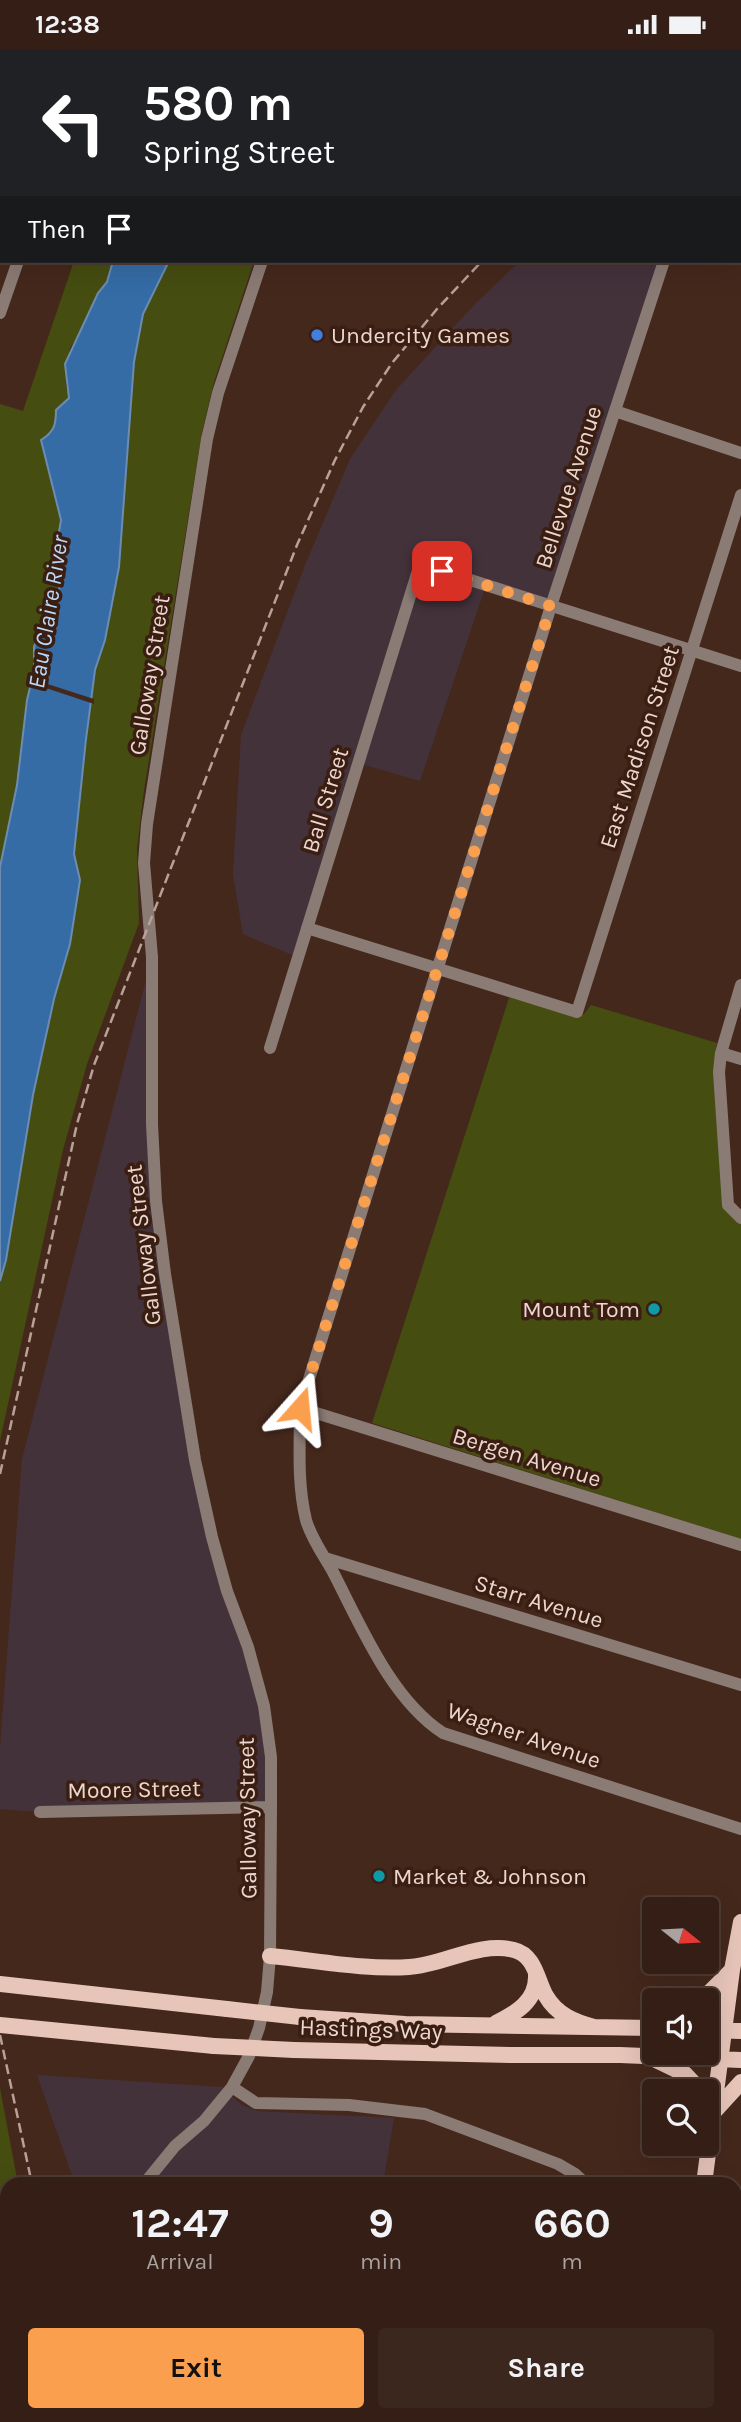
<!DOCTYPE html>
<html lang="en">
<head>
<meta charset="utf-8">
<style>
  body { margin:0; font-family:Karla,sans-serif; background:#3c271e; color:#f1f3f6; height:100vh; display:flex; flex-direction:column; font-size:26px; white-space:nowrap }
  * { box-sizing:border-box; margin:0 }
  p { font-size:23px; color:#a9a2a0 }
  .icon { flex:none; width:38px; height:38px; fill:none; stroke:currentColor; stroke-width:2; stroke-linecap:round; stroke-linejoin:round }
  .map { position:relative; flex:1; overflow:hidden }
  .details { position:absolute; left:0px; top:2128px; width:742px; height:245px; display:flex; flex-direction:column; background:#341e15; border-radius:21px 21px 0 0; box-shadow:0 7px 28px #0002,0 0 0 2px #4e3c34 }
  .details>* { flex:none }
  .banner { position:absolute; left:0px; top:0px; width:742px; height:214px; box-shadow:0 7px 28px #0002,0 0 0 2px #4e3c34; background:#202124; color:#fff; overflow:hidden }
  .needle { width:46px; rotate:108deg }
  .buttons { position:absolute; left:642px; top:1848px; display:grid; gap:14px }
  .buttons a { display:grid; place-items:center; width:77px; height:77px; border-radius:7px; background:#341e15; box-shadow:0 7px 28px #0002,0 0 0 2px #4e3c34; font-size:35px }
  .pin { position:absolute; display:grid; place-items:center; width:60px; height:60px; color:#fff; margin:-30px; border-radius:14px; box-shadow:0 4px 10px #0006 }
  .me { position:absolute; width:77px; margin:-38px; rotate:18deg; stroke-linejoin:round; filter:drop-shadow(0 0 5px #0008) }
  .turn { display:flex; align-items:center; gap:24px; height:147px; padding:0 28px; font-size:32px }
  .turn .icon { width:91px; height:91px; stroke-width:2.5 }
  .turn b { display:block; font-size:49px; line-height:60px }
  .then { display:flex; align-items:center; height:66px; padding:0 28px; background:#0003; gap:14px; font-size:26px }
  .eta { display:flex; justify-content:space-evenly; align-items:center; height:119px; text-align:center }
  .eta b { font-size:42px; font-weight:700; line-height:49px }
  .cta { display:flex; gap:14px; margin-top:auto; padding:14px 28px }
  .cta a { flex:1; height:80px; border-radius:7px; background:#fa9f4e; color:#111; font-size:28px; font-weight:700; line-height:80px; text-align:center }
  .cta a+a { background:#3c271e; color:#f1f3f6 }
  .status { display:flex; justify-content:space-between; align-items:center; height:49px; padding:0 35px; background:#341e15; direction:ltr }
  .status svg { height:19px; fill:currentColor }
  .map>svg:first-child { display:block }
  .industrial { fill:#44323b }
  .green { fill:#464d11 }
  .water { fill:#356ca6; stroke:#6c8cb2; stroke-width:2 }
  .pier { fill:#45281c }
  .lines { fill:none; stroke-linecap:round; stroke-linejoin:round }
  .minor { stroke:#8b7b75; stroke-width:12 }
  .major { stroke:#e7c5b9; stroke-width:16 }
  .rail { stroke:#b8a198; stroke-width:2.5; stroke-dasharray:10 5; stroke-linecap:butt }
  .major-bridge { stroke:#e7c5b9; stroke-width:16 }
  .route { stroke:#fa9f4e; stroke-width:12; stroke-dasharray:0 21.6 }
  .shop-dot { fill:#3f7fe0; stroke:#3b1e12; stroke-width:2.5 }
  .culture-dot { fill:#0f9aa8; stroke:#3b1e12; stroke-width:2.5 }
  .labels { text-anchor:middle; stroke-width:7; stroke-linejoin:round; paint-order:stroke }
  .poi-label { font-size:23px; fill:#ebd7cf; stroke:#3b1e12; text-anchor:start }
  .street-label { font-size:23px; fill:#ebd7cf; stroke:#3b1e12 }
  .water-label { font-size:24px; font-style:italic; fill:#bcd9fa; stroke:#3b1e12 }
</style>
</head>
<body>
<div class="status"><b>12:38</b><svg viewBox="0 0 49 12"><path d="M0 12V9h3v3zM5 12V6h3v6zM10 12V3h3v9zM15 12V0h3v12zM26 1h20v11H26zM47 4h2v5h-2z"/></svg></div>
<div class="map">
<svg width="741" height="2373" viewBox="0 0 741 2373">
  <rect width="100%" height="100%" fill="#45281c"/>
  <path class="industrial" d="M 520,212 L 664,212 L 551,557 L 486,536 L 420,732 L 358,714 L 307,879 L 292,906 L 243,885 L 233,826 L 241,686 L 305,516 L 350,410 L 396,341 L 475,255 Z
    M 152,908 L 156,1152 L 195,1411 L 264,1657 L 271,1758 L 41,1763 L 0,1760 L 0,1698 L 22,1410 Z
    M 37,2026 L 222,2038 L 242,2056 L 257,2062 L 394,2069 L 383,2135 L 75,2135 Z
    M 132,2366 L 327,2366 L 327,2373 L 133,2373 Z"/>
  <path class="green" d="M 74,212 L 113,212 L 107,233 L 98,244 L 79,286 L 70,299 L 66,336 L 69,349 L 57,361 C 56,376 54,383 41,391 L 61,471 L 58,489 L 61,508 L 59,541 L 55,553 L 47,563 L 34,598 L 34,622 L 27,651 L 17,736 L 0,818 L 0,355 L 23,362 Z
    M 169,212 L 254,212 L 214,333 L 202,383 L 144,741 L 137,800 L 139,874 L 87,1015 L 63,1101 L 0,1392 L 0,1232 L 6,1211 L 33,1046 L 54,950 L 70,895 L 80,831 L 74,805 L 86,690 L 95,621 L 105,591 L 134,313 L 143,265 Z
    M 510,946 L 578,966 L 584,965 L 591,956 L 717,994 L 715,1003 L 725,1158 L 741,1175 L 741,1490 L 372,1374 Z
    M 0,2039 L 18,2135 L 7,2135 L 7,2366 L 68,2366 L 70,2373 L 0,2373 Z"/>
  <path class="water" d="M 113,212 L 169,212 L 143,265 L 134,313 L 119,518 L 105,591 L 95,621 L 86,690 L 74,805 L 80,831 L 70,895 L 54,950 L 33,1046 L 6,1211 L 0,1232 L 0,818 L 17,736 L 27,651 L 34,622 L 34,598 L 47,563 L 55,553 L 59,541 L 61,508 L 58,489 L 61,471 L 41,391 C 54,383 56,376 56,361 L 69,349 L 65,315 L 98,244 L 107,233 Z"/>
  <path class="pier" d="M 29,629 L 94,650 L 94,655 L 28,633 Z"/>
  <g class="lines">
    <path class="minor" d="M 93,2 L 93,0
      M 356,2 L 358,0
      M 550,2 L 551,0
      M 0,123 L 2,123
      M 740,154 L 741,154
      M 664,212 L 551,557 L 300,1359 C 300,1397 297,1434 306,1471 C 311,1489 324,1507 333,1523 C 361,1577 391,1650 443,1684 L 741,1780
      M 0,264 L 18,212
      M 615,362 L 741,404
      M 307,879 L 577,963 L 741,446
      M 741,936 L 721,1004 L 719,1023 L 728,1156 L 741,1169
      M 270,999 L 420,515 L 741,617
      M 721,1004 L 741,1010
      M 300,1359 L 741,1496
      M 325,1509 L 741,1636
      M 40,1763 L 271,1758
      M 232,2038 L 256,2054 L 349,2056 L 425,2065 L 558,2115 L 575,2125 L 586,2135
      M 144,2135 L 175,2097 L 204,2072 L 232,2038 L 249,2007 L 259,1979 L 267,1943 L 270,1907 L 271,1758 L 271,1708 L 264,1657 L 248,1598 L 227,1542 L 212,1488 L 195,1411 L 165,1225 L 156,1152 L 152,1075 L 152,908 L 144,814 L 147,775 L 207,390 L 218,344 L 262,212
      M 124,2366 L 125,2373
      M 404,2366 L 404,2373"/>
    <path class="major" d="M 270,1907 C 315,1911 363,1921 409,1918 C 443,1916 480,1892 514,1901 C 535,1906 537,1931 546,1947 C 557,1966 575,1973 594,1978
      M 0,1935 L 227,1960
      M 702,1951 L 732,1921
      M 300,1968 L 405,1975 L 654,1979
      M 496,1974 C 516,1964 537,1952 536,1926
      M 0,1976 L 214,1997
      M 707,1981 L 741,1982
      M 294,2001 L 511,2006 L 620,2006 L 741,2011
      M 656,2011 L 685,2025 L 701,2042
      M 713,2064 L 741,2033
      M 704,2135 L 732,1921 L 741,1873
      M 674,2373 L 675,2366"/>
    <path class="rail" d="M 643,2 L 644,0
      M 683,2 L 685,0
      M 0,1425 L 77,1075 L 94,1016 L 297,496 L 335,411 L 363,358 L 392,314 L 437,260 L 482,212
      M 0,1986 L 32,2135
      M 80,2366 L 82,2373"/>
    <path class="major-bridge" d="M 227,1960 L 300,1968
      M 214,1997 L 294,2001"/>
  </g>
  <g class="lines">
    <path class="route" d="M 300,1359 L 551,557 L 442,522"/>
  </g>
  <circle class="shop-dot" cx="317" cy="286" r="7"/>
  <g class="culture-dot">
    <circle cx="654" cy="1260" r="7"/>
    <circle cx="379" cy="1827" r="7"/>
  </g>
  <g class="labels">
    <g class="poi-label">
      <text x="331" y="294">Undercity Games</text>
      <text x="640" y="1268" text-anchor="end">Mount Tom</text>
      <text x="393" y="1835">Market &amp; Johnson</text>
    </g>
    <g class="street-label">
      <text transform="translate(568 438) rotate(-72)" y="8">Bellevue Avenue</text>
      <text transform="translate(149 626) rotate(-81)" y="8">Galloway Street</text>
      <text transform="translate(639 698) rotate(-72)" y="8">East Madison Street</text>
      <text transform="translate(325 751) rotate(-73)" y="8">Ball Street</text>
      <text transform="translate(143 1196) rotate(-97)" y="8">Galloway Street</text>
      <text transform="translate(527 1408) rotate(17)" y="8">Bergen Avenue</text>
      <text transform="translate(539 1552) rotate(17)" y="8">Starr Avenue</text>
      <text transform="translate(524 1686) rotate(19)" y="8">Wagner Avenue</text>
      <text transform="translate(134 1740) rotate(-1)" y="8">Moore Street</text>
      <text transform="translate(247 1769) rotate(-91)" y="8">Galloway Street</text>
      <text transform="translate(371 1980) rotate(2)" y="8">Hastings Way</text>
    </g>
    <g class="water-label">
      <text transform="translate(48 563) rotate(-81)" y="8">Eau Claire River</text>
    </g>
  </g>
</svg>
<div class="buttons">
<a><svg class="needle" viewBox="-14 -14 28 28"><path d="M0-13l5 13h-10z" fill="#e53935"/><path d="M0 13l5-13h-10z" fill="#a9a2a0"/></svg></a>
<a><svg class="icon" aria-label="sound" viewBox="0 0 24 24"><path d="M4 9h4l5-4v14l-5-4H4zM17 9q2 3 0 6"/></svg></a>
<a><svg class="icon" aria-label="search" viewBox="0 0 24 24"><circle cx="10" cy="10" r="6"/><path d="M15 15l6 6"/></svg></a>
</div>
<div class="pin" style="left:442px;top:522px;background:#d93025"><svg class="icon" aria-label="arrive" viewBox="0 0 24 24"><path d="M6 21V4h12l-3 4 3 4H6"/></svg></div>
<svg class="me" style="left:300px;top:1359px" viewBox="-20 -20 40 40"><path d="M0-17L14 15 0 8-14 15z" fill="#fa9f4e" stroke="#fff" stroke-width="4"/></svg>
<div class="banner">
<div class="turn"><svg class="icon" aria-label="left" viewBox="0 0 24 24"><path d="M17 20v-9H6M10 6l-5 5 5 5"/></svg><div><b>580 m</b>Spring Street</div></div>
<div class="then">Then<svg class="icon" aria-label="arrive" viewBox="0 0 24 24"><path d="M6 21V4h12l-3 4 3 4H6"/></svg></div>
</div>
<section class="details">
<div class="eta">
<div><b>12:47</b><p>Arrival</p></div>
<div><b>9</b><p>min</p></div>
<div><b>660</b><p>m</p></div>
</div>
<div class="cta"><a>Exit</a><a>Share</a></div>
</section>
</div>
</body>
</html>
